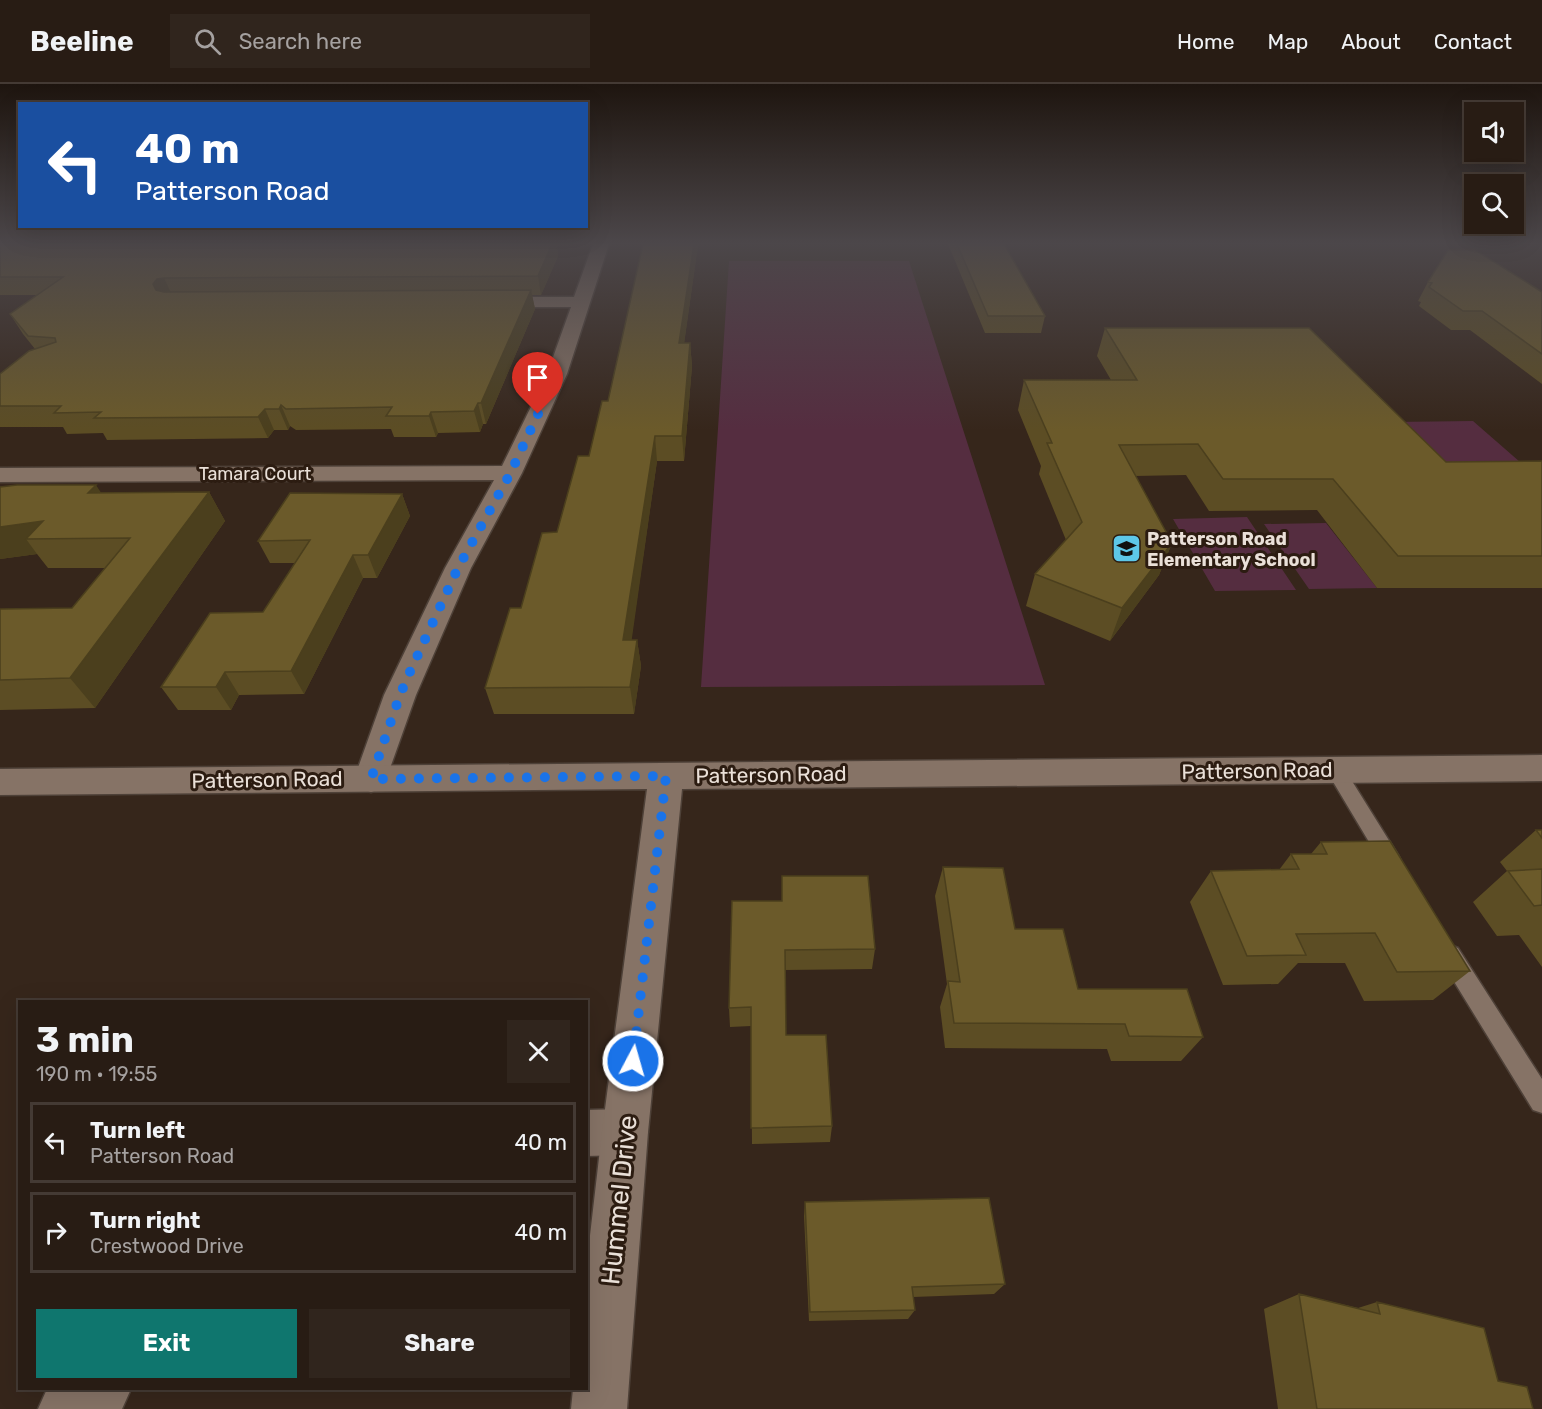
<!DOCTYPE html>
<html lang="en">
<head>
<meta charset="utf-8">
<style>
  body { margin:0; font-family:Rubik,sans-serif; background:#30251d; color:#f1f3f6; height:100vh; display:flex; flex-direction:column; font-size:22px; white-space:nowrap }
  * { box-sizing:border-box; margin:0 }
  p { font-size:20px; color:#a5a1a0 }
  .icon { flex:none; width:33px; height:33px; fill:none; stroke:currentColor; stroke-width:2; stroke-linecap:round; stroke-linejoin:round }
  .map { position:relative; flex:1; overflow:hidden }
  .details { position:absolute; left:18px; top:916px; width:570px; height:390px; display:flex; flex-direction:column; background:#281c14; border-radius:0px; box-shadow:0 6px 24px #0002,0 0 0 2px #443a34 }
  .details>* { flex:none }
  .hud { position:absolute; left:18px; top:18px; width:570px; height:126px; border-radius:0px; box-shadow:0 6px 24px #0002,0 0 0 2px #443a34; background:#1a4fa0; color:#fff; overflow:hidden }
  .controls { position:absolute; left:1464px; top:18px; display:grid; gap:12px }
  .controls a { display:grid; place-items:center; width:60px; height:60px; border-radius:0px; background:#281c14; box-shadow:0 6px 24px #0002,0 0 0 2px #443a34; font-size:30px }
  .pin { position:absolute; display:grid; place-items:center; width:51px; height:51px; color:#fff; margin:-62px -26px; border-radius:50% 50% 50% 0; rotate:-45deg; box-shadow:0 0 6px #0007 }
  .pin .icon { rotate:45deg }
  .me { position:absolute; width:66px; margin:-33px; rotate:6deg; stroke-linejoin:round; filter:drop-shadow(0 0 4px #0008) }
  .turn { display:flex; align-items:center; gap:21px; height:126px; padding:0 18px; font-size:27px }
  .turn .icon { width:78px; height:78px; stroke-width:2.5 }
  .turn b { display:block; font-size:42px; line-height:51px }
  .round { display:grid; place-items:center; flex:none; width:63px; height:63px; border-radius:0px; background:#30251d }
  .head { display:flex; align-items:center; justify-content:space-between; height:102px; padding:0 18px }
  h1 { font-size:36px; font-weight:700; line-height:45px }
  .action { display:flex; gap:12px; margin-top:auto; padding:12px 18px }
  .action a { flex:1; height:69px; border-radius:0px; background:#0f766e; color:#fff; font-size:24px; font-weight:700; line-height:69px; text-align:center }
  .action a+a { background:#30251d; color:#f1f3f6 }
  ul { padding:0; list-style:none }
  li { display:flex; align-items:center; gap:18px; height:81px; margin:0 12px 9px; padding:0 6px; border:3px solid #443a34; border-radius:0px }
  li div { flex:1 }
  li b { display:block; font-size:22px }
  li em { font-style:normal }
  header { display:flex; align-items:center; gap:36px; box-sizing:border-box; height:84px; padding:0 30px; background:#281c14; border-bottom:2px solid #443a34 }
  header strong { font-size:28px }
  nav { display:flex; gap:33px; margin-inline-start:auto; font-size:21px }
  .search { width:420px; height:54px; background:#30251d; display:flex; align-items:center; gap:15px; box-sizing:border-box; padding:0 21px; border-radius:0px; color:#a5a1a0; font-size:22px }
  .map>svg:first-child { display:block }
  .green { fill:#552d40 }
  .lines { fill:none; stroke-linecap:round; stroke-linejoin:round }
  .service-casing { stroke:#4e4138; stroke-width:3 }
  .minor-casing { stroke:#4e4138; stroke-width:3 }
  .tertiary-casing { stroke:#4e4138; stroke-width:3 }
  .service { fill:#867366; fill-rule:evenodd }
  .minor { fill:#867366; fill-rule:evenodd }
  .tertiary { fill:#867366; fill-rule:evenodd }
  .wall { fill:#5c4d24 }
  .shaded-wall { fill:#4b3f1d }
  .building { fill:#6b5a2a; stroke:#4b3f1d; stroke-width:1.5 }
  .route { stroke:#1a73e8; stroke-width:10; stroke-dasharray:0 18 }
  .labels { text-anchor:middle; stroke-width:6; stroke-linejoin:round; paint-order:stroke }
  .far-street-label { font-size:18px; fill:#eae0d8; stroke:#2c1c11 }
  .far-poi-label { font-size:18px; font-weight:bold; fill:#eae0d8; stroke:#2c1c11; text-anchor:start }
  .street-label { font-size:21px; fill:#eae0d8; stroke:#2c1c11 }
  .near-street-label { font-size:26px; fill:#eae0d8; stroke:#2c1c11 }
</style>
</head>
<body>
<header>
<strong>Beeline</strong>
<div class="search"><svg class="icon" aria-label="search" viewBox="0 0 24 24"><circle cx="10" cy="10" r="6"/><path d="M15 15l6 6"/></svg>Search here</div>
<nav><a>Home</a><a>Map</a><a>About</a><a>Contact</a></nav>
</header>
<div class="map">
<svg width="1542" height="1325" viewBox="0 0 1542 1325">
  <rect width="100%" height="100%" fill="#36261b"/>
  <path class="green" d="M 729,177 L 909,177 L 1045,601 L 701,603 Z
    M 1473,337 L 1520,378 L 1434,379 L 1392,338 Z
    M 1247,433 L 1296,506 L 1215,507 L 1173,435 Z
    M 1326,439 L 1377,504 L 1309,505 L 1264,440 Z"/>
  <g class="lines">
    <defs>
      <path id="service" d="M 1335,679 L 1342,681 L 1398,771 L 1401,777 L 1398,783 L 1391,785 L 1384,783 L 1326,686 L 1328,681 Z
        M 1450,861 L 1458,864 L 1542,995 L 1542,1029 L 1533,1026 L 1442,878 L 1439,871 L 1442,864 Z"/>
      <path id="minor" d="M 593,160 L 609,160 L 567,290 L 522,389 L 471,484 L 416,611 L 383,704 L 371,708 L 359,704 L 354,695 L 384,611 L 445,484 L 494,396 L 0,398 L 0,384 L 502,382 L 547,290 L 571,223 L 488,223 L 482,222 L 479,218 L 482,214 L 488,213 L 574,213 Z
        M 625,1025 L 641,1032 L 648,1048 L 641,1064 L 625,1071 L 586,1072 L 586,1026 Z
        M 47,1305 L 131,1305 L 122,1325 L 38,1325 Z"/>
      <path id="tertiary" d="M 1542,671 L 1542,697 L 682,705 L 648,1048 L 627,1325 L 571,1325 L 573,1305 L 586,1305 L 586,1186 L 602,1048 L 647,705 L 0,711 L 0,685 Z"/>
    </defs>
    <use href="#service" class="service-casing"/>
    <use href="#minor" class="minor-casing"/>
    <use href="#tertiary" class="tertiary-casing"/>
    <use href="#service" class="service"/>
    <use href="#minor" class="minor"/>
    <use href="#tertiary" class="tertiary"/>
  </g>
  <path class="wall" d="M 0,160 L 558,160 L 557,163 L 558,172 L 541,211 L 532,211 L 535,225 L 486,340 L 483,340 L 480,348 L 438,349 L 436,353 L 394,353 L 391,345 L 296,346 L 290,342 L 288,346 L 274,346 L 268,354 L 107,356 L 103,349 L 67,350 L 63,343 L 0,343 L 0,290 L 35,265 L 23,250 L 10,230 L 37,211 L 0,211 Z
    M 948,160 L 1004,160 L 1045,232 L 1041,249 L 985,249 Z
    M 696,175 L 684,259 L 690,259 L 692,282 L 684,377 L 657,377 L 631,556 L 637,556 L 641,582 L 634,630 L 494,630 L 485,604 L 557,448 L 589,372 L 608,317 Z
    M 1428,198 L 1542,208 L 1542,300 L 1470,246 L 1451,246 L 1419,222 L 1421,218 L 1418,217 Z
    M 1105,244 L 1446,378 L 1542,377 L 1542,504 L 1377,504 L 1317,426 L 1209,427 L 1186,391 L 1135,392 L 1172,459 L 1159,491 L 1110,557 L 1026,522 L 1035,490 L 1066,456 L 1039,390 L 1041,382 L 1018,326 L 1024,296 L 1111,296 L 1097,272 Z
    M 0,403 L 102,409 L 209,408 L 225,437 L 95,624 L 0,626 L 0,525 L 72,524 L 105,484 L 48,484 L 37,470 L 0,475 Z
    M 402,410 L 410,432 L 377,494 L 363,494 L 304,610 L 239,611 L 231,626 L 178,626 L 161,603 L 263,528 L 296,479 L 270,479 L 258,457 Z
    M 1536,746 L 1542,746 L 1542,883 L 1519,851 L 1497,852 L 1473,818 L 1507,787 L 1500,778 Z
    M 1321,758 L 1470,887 L 1433,916 L 1364,917 L 1345,879 L 1298,879 L 1278,900 L 1223,901 L 1190,818 L 1211,787 L 1279,786 L 1291,770 L 1311,770 Z
    M 943,783 L 1078,905 L 1203,953 L 1181,977 L 1111,977 L 1107,965 L 945,964 L 940,923 L 947,900 L 935,812 Z
    M 732,817 L 875,865 L 872,885 L 785,886 L 786,951 L 832,1042 L 830,1058 L 752,1060 L 751,942 L 730,943 L 729,924 Z
    M 805,1118 L 1005,1200 L 994,1210 L 913,1213 L 915,1226 L 908,1235 L 809,1237 L 804,1132 Z
    M 1299,1210 L 1358,1224 L 1377,1218 L 1498,1297 L 1533,1325 L 1278,1325 L 1264,1225 Z"/>
  <path class="shaded-wall" d="M 551,160 L 558,160 L 557,163 L 558,172 L 541,211 L 538,192 Z
    M 694,160 L 699,160 L 696,175 L 681,282 L 679,259 Z
    M 164,194 L 173,213 L 162,219 L 153,200 L 157,195 Z
    M 531,206 L 535,225 L 486,340 L 481,319 Z
    M 690,259 L 692,282 L 684,377 L 682,352 Z
    M 478,319 L 483,340 L 480,348 L 474,327 Z
    M 281,321 L 290,342 L 288,346 L 279,325 Z
    M 265,325 L 274,346 L 268,354 L 258,333 Z
    M 431,328 L 438,349 L 436,353 L 429,332 Z
    M 655,352 L 657,377 L 628,582 L 623,556 Z
    M 96,401 L 115,430 L 88,409 Z
    M 209,408 L 225,437 L 95,624 L 70,594 Z
    M 402,410 L 410,432 L 377,494 L 368,471 Z
    M 43,437 L 26,455 L 37,470 L 0,475 L 0,443 Z
    M 1172,459 L 1159,491 L 1110,557 L 1122,524 Z
    M 353,471 L 363,494 L 304,610 L 291,587 Z
    M 637,556 L 641,582 L 634,630 L 630,603 Z
    M 225,588 L 239,611 L 231,626 L 216,603 Z"/>
  <path class="building" d="M 0,160 L 552,160 L 538,192 L 164,194 L 157,195 L 153,200 L 156,206 L 164,208 L 531,206 L 481,319 L 478,319 L 474,327 L 431,328 L 429,332 L 386,332 L 392,323 L 286,325 L 281,321 L 279,325 L 265,325 L 258,333 L 94,334 L 101,328 L 54,329 L 61,322 L 0,322 L 0,290 L 29,267 L 56,258 L 55,254 L 28,252 L 10,230 L 63,193 L 0,193 Z
    M 643,160 L 694,160 L 679,259 L 690,259 L 682,352 L 655,352 L 623,556 L 637,556 L 630,603 L 485,604 L 510,524 L 521,524 L 542,449 L 557,448 L 578,372 L 589,372 L 602,317 L 608,317 Z
    M 957,160 L 1004,160 L 1045,232 L 988,232 Z
    M 1448,166 L 1475,166 L 1542,208 L 1542,270 L 1482,227 L 1463,227 L 1429,203 L 1432,199 L 1428,198 Z
    M 1105,244 L 1309,244 L 1446,378 L 1542,377 L 1542,472 L 1398,472 L 1333,395 L 1223,395 L 1198,360 L 1119,361 L 1172,459 L 1122,524 L 1035,490 L 1082,438 L 1047,359 L 1052,359 L 1024,296 L 1137,296 Z
    M 17,401 L 96,401 L 88,409 L 209,408 L 70,594 L 0,596 L 0,525 L 72,524 L 130,454 L 26,455 L 43,437 L 0,443 L 0,403 Z
    M 290,409 L 402,410 L 368,471 L 353,471 L 291,587 L 225,588 L 216,603 L 161,603 L 210,529 L 263,528 L 310,456 L 258,457 Z
    M 1536,746 L 1542,746 L 1542,754 Z
    M 1390,757 L 1470,887 L 1397,888 L 1375,849 L 1296,850 L 1306,871 L 1247,872 L 1211,787 L 1299,785 L 1291,770 L 1327,770 L 1321,758 Z
    M 943,783 L 1003,784 L 1015,845 L 1063,845 L 1078,905 L 1187,905 L 1203,953 L 1129,952 L 1125,940 L 954,939 L 948,897 L 960,898 Z
    M 1542,785 L 1542,821 L 1534,822 L 1508,787 Z
    M 782,792 L 868,792 L 875,865 L 785,866 L 786,951 L 826,951 L 832,1042 L 751,1044 L 751,923 L 729,924 L 732,817 L 782,817 Z
    M 989,1114 L 1005,1200 L 912,1203 L 915,1226 L 810,1228 L 805,1118 Z
    M 1299,1210 L 1380,1230 L 1377,1218 L 1484,1244 L 1498,1297 L 1527,1303 L 1533,1325 L 1317,1325 Z"/>
  <linearGradient id="sky" x2="0" y2="1"><stop stop-color="#1e150f"/><stop offset="0.46" stop-color="#4c474a"/><stop offset="1" stop-color="#4c474a" stop-opacity="0"/></linearGradient>
  <rect width="1542" height="346" fill="url(#sky)"/>
  <g class="lines">
    <path class="route" d="M 538,330 L 510,390 L 458,484 L 409,590 L 400,611 L 371,695 L 666,692 L 633,977"/>
  </g>
  <defs>
    <symbol id="school-square" viewBox="-11 -11 22 22"><rect x="-9" y="-9" width="18" height="18" rx="4" fill="#5dc7e8" stroke="#2c1c11"/><path d="M0-5L7-2L0 1L-7-2ZM-4 1L0 2.5L4 1V4Q0 6-4 4Z" fill="#111"/></symbol>
  </defs>
  <g fill-rule="evenodd">
    <use href="#school-square" x="1110" y="448" width="33" height="33"/>
  </g>
  <g class="labels">
    <g class="far-street-label">
      <text x="255" y="396">Tamara Court</text>
    </g>
    <g class="far-poi-label">
      <text x="1147" y="461">Patterson Road<tspan x="1147" dy="21">Elementary School</tspan></text>
    </g>
    <g class="street-label">
      <text transform="translate(1257 687) rotate(-1)" y="7">Patterson Road</text>
      <text transform="translate(771 691) rotate(-1)" y="7">Patterson Road</text>
      <text transform="translate(267 696) rotate(-1)" y="7">Patterson Road</text>
    </g>
    <g class="near-street-label">
      <text transform="translate(619 1116) rotate(-84)" y="9">Hummel Drive</text>
    </g>
  </g>
</svg>
<div class="controls">
<a><svg class="icon" aria-label="sound" viewBox="0 0 24 24"><path d="M4 9h4l5-4v14l-5-4H4zM17 9q2 3 0 6"/></svg></a>
<a><svg class="icon" aria-label="search" viewBox="0 0 24 24"><circle cx="10" cy="10" r="6"/><path d="M15 15l6 6"/></svg></a>
</div>
<div class="pin" style="left:538px;top:330px;background:#d93025"><svg class="icon" aria-label="arrive" viewBox="0 0 24 24"><path d="M6 21V4h12l-3 4 3 4H6"/></svg></div>
<svg class="me" style="left:633px;top:977px" viewBox="-20 -20 40 40"><circle r="17" fill="#1a73e8" stroke="#fff" stroke-width="3"/><path d="M0-11L8 9 0 5-8 9z" fill="#fff"/></svg>
<div class="hud">
<div class="turn"><svg class="icon" aria-label="left" viewBox="0 0 24 24"><path d="M17 20v-9H6M10 6l-5 5 5 5"/></svg><div><b>40 m</b>Patterson Road</div></div>
</div>
<section class="details">
<div class="head"><div><h1>3 min</h1><p>190 m · 19:55</p></div><a class="round"><svg class="icon" aria-label="close" viewBox="0 0 24 24"><path d="M6 6l12 12M18 6L6 18"/></svg></a></div>
<ul>
<li><svg class="icon" aria-label="left" viewBox="0 0 24 24"><path d="M17 20v-9H6M10 6l-5 5 5 5"/></svg><div><b>Turn left</b><p>Patterson Road</p></div><em>40 m</em></li>
<li><svg class="icon" aria-label="right" viewBox="0 0 24 24"><path d="M7 20v-9h11M14 6l5 5-5 5"/></svg><div><b>Turn right</b><p>Crestwood Drive</p></div><em>40 m</em></li>
</ul>
<div class="action"><a>Exit</a><a>Share</a></div>
</section>
</div>
</body>
</html>
